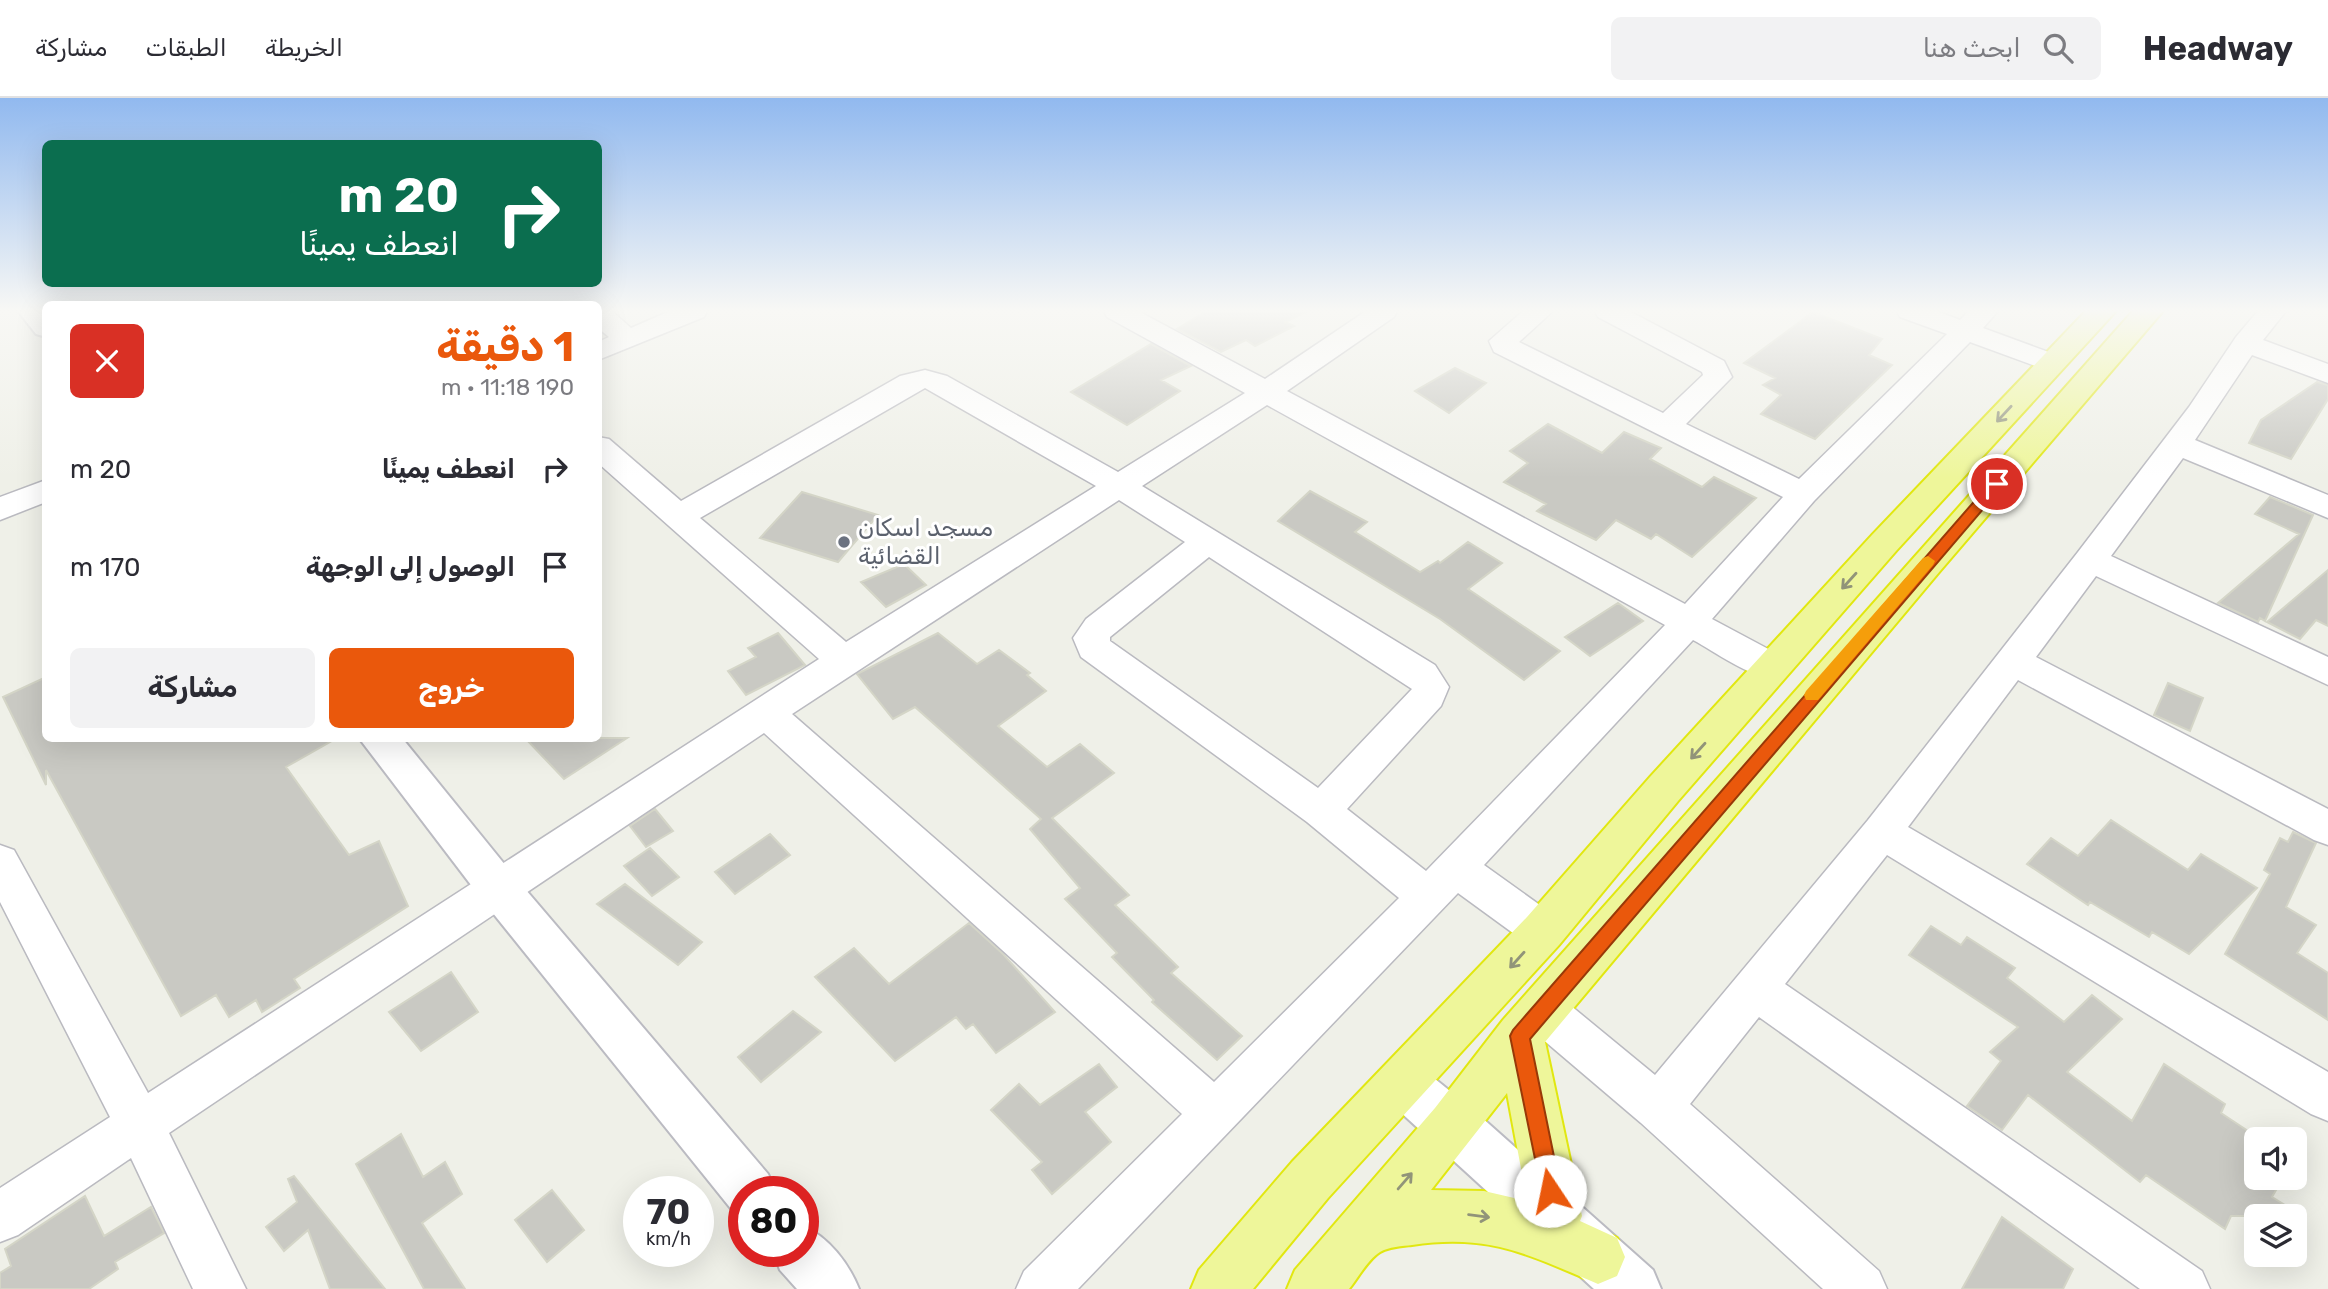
<!DOCTYPE html>
<html lang="ar">
<head>
<meta charset="utf-8">
<style>
  body { margin:0; font-family:Rubik,Vazirmatn,sans-serif; background:#f2f2f3; color:#2b2b33; direction:rtl; height:100vh; display:flex; flex-direction:column; font-size:26px; white-space:nowrap }
  * { box-sizing:border-box; margin:0 }
  p { font-size:23px; color:#7c7c81 }
  .icon { flex:none; width:38px; height:38px; fill:none; stroke:currentColor; stroke-width:2; stroke-linecap:round; stroke-linejoin:round }
  .map { position:relative; flex:1; overflow:hidden; direction:ltr }
  .drawer { position:absolute; left:42px; top:203px; width:560px; height:441px; display:flex; flex-direction:column; background:#fff; border-radius:10px; box-shadow:0 7px 28px #0002; direction:rtl }
  .drawer>* { flex:none }
  .hud { position:absolute; left:42px; top:42px; width:560px; height:147px; border-radius:10px; box-shadow:0 7px 28px #0002; direction:rtl; background:#0b6e4f; color:#fff; overflow:hidden }
  .tools { position:absolute; left:2244px; top:1029px; display:grid; gap:14px }
  .tools a { display:grid; place-items:center; width:63px; height:63px; border-radius:10px; background:#fff; box-shadow:0 7px 28px #0002; font-size:35px }
  .speed { position:absolute; left:623px; top:1078px; display:flex; gap:14px; font-size:35px; font-weight:700; text-align:center }
  .speed>* { display:grid; place-content:center; width:91px; height:91px; border-radius:50%; background:#fff; box-shadow:0 7px 28px #0002; line-height:1 }
  .speed small { font-size:18px; font-weight:400 }
  .speed .limit { border:10px solid #d22; background:#fff; color:#111 }
  .pin { position:absolute; display:grid; place-items:center; width:60px; height:60px; color:#fff; margin:-30px; border:4px solid #fff; border-radius:50%; box-shadow:0 2px 7px #0007 }
  .me { position:absolute; width:77px; margin:-38px; rotate:349deg; stroke-linejoin:round; filter:drop-shadow(0 0 5px #0008) }
  .turn { display:flex; align-items:center; gap:24px; height:147px; padding:0 28px; font-size:32px }
  .turn .icon { width:91px; height:91px; stroke-width:2.5 }
  .turn b { display:block; font-size:49px; line-height:60px }
  .round { display:grid; place-items:center; flex:none; width:74px; height:74px; border-radius:10px; background:#f2f2f3 }
  .overview { display:flex; align-items:center; justify-content:space-between; height:119px; padding:0 28px }
  h1 { font-size:42px; font-weight:700; line-height:52px; color:#ea580c }
  .action { display:flex; gap:14px; margin-top:auto; padding:14px 28px }
  .action a { flex:1; height:80px; border-radius:10px; background:#ea580c; color:#fff; font-size:28px; font-weight:700; line-height:80px; text-align:center }
  .action a+a { background:#f2f2f3; color:#2b2b33 }
  ul { padding:0; list-style:none }
  li { display:flex; align-items:center; gap:21px; height:98px; padding:0 28px }
  li div { flex:1 }
  li b { display:block; font-size:26px }
  li em { font-style:normal }
  header { display:flex; align-items:center; gap:42px; box-sizing:border-box; height:98px; padding:0 35px; background:#fff; border-bottom:2px solid #e1e1e2 }
  header strong { font-size:33px }
  nav { display:flex; gap:38px; margin-inline-start:auto; font-size:24px }
  .search { width:490px; height:63px; background:#f2f2f3; display:flex; align-items:center; gap:18px; box-sizing:border-box; padding:0 24px; border-radius:10px; color:#7c7c81; font-size:26px }
  .map>svg:first-child { display:block }
  .building { fill:#c9c9c3; stroke:#d4d5c7; stroke-width:2 }
  .lines { fill:none; stroke-linecap:round; stroke-linejoin:round }
  .street-casing { stroke:#babac0; stroke-width:3 }
  .secondary-casing { stroke:#bbbbc2; stroke-width:4 }
  .highway-casing { stroke:#e1e711; stroke-width:4 }
  .street { fill:#fff; fill-rule:evenodd }
  .secondary { fill:#fff; fill-rule:evenodd }
  .highway { fill:#eef69a; fill-rule:evenodd }
  .oneway { stroke:#919479 }
  .route { fill:#ea580c; stroke:#983908; stroke-width:2 }
  .slow { fill:#f59e0b }
  .worship-dot { fill:#6b7280; stroke:#fff; stroke-width:2.5 }
  .labels { text-anchor:middle; stroke-width:6; stroke-linejoin:round; paint-order:stroke }
  .worship-label { font-size:24px; fill:#5b616d; stroke:#fff; text-anchor:start }
</style>
</head>
<body>
<header>
<strong>Headway</strong>
<div class="search"><svg class="icon" aria-label="search" viewBox="0 0 24 24"><circle cx="10" cy="10" r="6"/><path d="M15 15l6 6"/></svg>ابحث هنا</div>
<nav><a>الخريطة</a><a>الطبقات</a><a>مشاركة</a></nav>
</header>
<div class="map">
<svg width="2328" height="1191" viewBox="0 0 2328 1191">
  <rect width="100%" height="100%" fill="#eff0e8"/>
  <path class="building" d="M 1201,213 L 1308,213 L 1285,224 L 1294,228 L 1255,248 L 1246,242 L 1221,254 L 1177,231 L 1203,215 Z
    M 1813,214 L 1882,241 L 1869,257 L 1892,267 L 1815,341 L 1761,316 L 1781,297 L 1763,287 L 1775,280 L 1744,265 Z
    M 1151,246 L 1191,268 L 1161,282 L 1180,293 L 1127,327 L 1071,294 Z
    M 1455,270 L 1486,285 L 1449,315 L 1415,293 Z
    M 2317,284 L 2328,287 L 2328,301 L 2291,361 L 2249,345 L 2261,322 Z
    M 1548,326 L 1602,355 L 1624,334 L 1661,350 L 1650,361 L 1702,389 L 1714,379 L 1756,400 L 1692,459 L 1656,436 L 1651,441 L 1616,422 L 1596,442 L 1537,413 L 1546,406 L 1504,384 L 1528,365 L 1510,353 Z
    M 1310,393 L 1367,424 L 1355,434 L 1420,474 L 1438,463 L 1440,465 L 1468,444 L 1502,465 L 1468,491 L 1560,553 L 1524,582 L 1440,521 L 1278,423 Z
    M 802,394 L 878,417 L 838,464 L 760,440 Z
    M 2270,399 L 2313,417 L 2265,523 L 2260,520 L 2258,524 L 2218,505 L 2299,436 L 2255,416 Z
    M 904,466 L 926,487 L 886,509 L 861,484 Z
    M 2328,472 L 2328,528 L 2316,522 L 2300,541 L 2267,524 Z
    M 1618,505 L 1643,523 L 1590,558 L 1565,539 Z
    M 778,535 L 805,567 L 746,597 L 728,573 L 756,559 L 748,550 Z
    M 938,535 L 977,566 L 999,552 L 1030,575 L 1027,577 L 1046,593 L 998,628 L 1047,669 L 1080,646 L 1114,675 L 1052,720 L 1129,797 L 1115,807 L 1178,869 L 1171,875 L 1242,938 L 1217,962 L 1152,904 L 1154,902 L 1112,859 L 1117,855 L 1065,801 L 1080,790 L 1030,731 L 1041,721 L 915,609 L 893,621 L 857,576 Z
    M 46,579 L 46,640 L 337,640 L 286,669 L 349,757 L 379,743 L 408,808 L 294,881 L 300,890 L 262,914 L 256,902 L 229,919 L 216,897 L 181,918 L 46,672 L 46,687 L 3,599 Z
    M 2168,585 L 2203,600 L 2190,633 L 2154,617 Z
    M 525,640 L 627,640 L 564,681 Z
    M 655,711 L 673,733 L 646,749 L 630,728 Z
    M 2111,722 L 2188,772 L 2201,756 L 2257,790 L 2189,856 L 2152,834 L 2149,839 L 2090,804 L 2088,807 L 2027,766 L 2051,740 L 2078,758 Z
    M 2293,734 L 2316,745 L 2286,809 L 2316,827 L 2297,855 L 2328,875 L 2328,922 L 2225,856 L 2270,776 L 2264,772 L 2280,740 L 2288,744 Z
    M 770,736 L 790,757 L 735,796 L 715,774 Z
    M 650,750 L 679,779 L 652,798 L 624,768 Z
    M 625,786 L 702,844 L 678,867 L 597,806 Z
    M 969,825 L 1003,856 L 1055,914 L 996,955 L 973,926 L 966,931 L 956,919 L 895,963 L 815,879 L 854,850 L 889,886 Z
    M 1931,828 L 1961,847 L 1967,839 L 2015,870 L 2007,880 L 2064,924 L 2092,897 L 2122,921 L 2067,974 L 2132,1023 L 2164,966 L 2225,1006 L 2221,1015 L 2260,1041 L 2256,1041 L 2256,1080 L 2283,1080 L 2272,1099 L 2303,1118 L 2231,1118 L 2225,1131 L 2146,1077 L 2140,1084 L 2028,997 L 2002,1032 L 1967,1008 L 2001,963 L 1990,954 L 2018,929 L 1909,857 Z
    M 451,874 L 478,914 L 421,953 L 389,914 Z
    M 793,913 L 821,934 L 761,984 L 738,959 Z
    M 1099,966 L 1117,989 L 1085,1014 L 1111,1044 L 1052,1096 L 1032,1072 L 1042,1064 L 991,1012 L 1019,986 L 1040,1007 Z
    M 401,1036 L 423,1079 L 445,1064 L 462,1096 L 422,1125 L 465,1191 L 424,1191 L 356,1066 Z
    M 294,1078 L 317,1107 L 385,1191 L 330,1191 L 308,1132 L 284,1153 L 266,1129 L 297,1104 L 288,1081 Z
    M 552,1092 L 584,1132 L 547,1164 L 515,1122 Z
    M 85,1098 L 104,1138 L 151,1109 L 164,1135 L 115,1164 L 118,1171 L 89,1191 L 0,1191 L 0,1175 L 11,1168 L 5,1151 Z
    M 2002,1119 L 2073,1171 L 2063,1191 L 1962,1191 Z"/>
  <g class="lines">
    <defs>
      <path id="street" d="M 598,213 L 612,213 L 631,230 L 670,213 L 707,213 L 704,219 L 598,262 L 598,244 L 609,239 L 598,230 Z
        M 1104,213 L 1138,213 L 1265,281 L 1366,213 L 1397,213 L 1394,219 L 1287,293 L 1685,506 L 1783,399 L 1494,254 L 1489,243 L 1523,213 L 1553,213 L 1519,244 L 1663,315 L 1703,277 L 1702,274 L 1598,219 L 1595,213 L 1629,213 L 1724,263 L 1732,279 L 1686,326 L 1799,381 L 1947,236 L 1900,219 L 1897,213 L 1936,213 L 1960,222 L 1969,213 L 1998,213 L 1983,230 L 2062,259 L 2066,265 L 2062,271 L 2052,274 L 1970,244 L 1814,403 L 1712,521 L 1785,560 L 1790,569 L 1785,578 C 1758,587 1718,555 1693,542 L 1484,767 L 1558,820 L 1564,833 L 1558,846 L 1543,852 L 1528,846 L 1458,795 L 1078,1191 L 1016,1191 L 1024,1173 L 1182,1016 L 764,635 L 169,1035 L 246,1191 L 193,1191 L 131,1060 L 18,1137 L 0,1144 L 0,1090 L 110,1019 L 0,804 L 0,747 L 14,752 L 148,995 L 819,561 L 598,365 L 598,339 L 609,341 L 681,403 L 900,278 L 925,272 L 947,278 L 1118,374 L 1245,295 L 1107,219 ZM 925,290 L 1096,388 L 846,544 L 700,420 ZM 1267,307 L 1665,527 L 1426,773 L 1347,711 L 1441,608 L 1449,589 L 1435,567 L 1142,388 ZM 1119,402 L 1185,444 L 1086,521 L 1073,540 L 1081,559 L 1307,724 L 1399,800 L 1214,984 L 792,616 ZM 1209,459 L 1412,591 L 1318,690 L 1110,543 L 1110,539 Z
        M 2258,213 L 2286,213 L 2263,242 L 2328,266 L 2328,285 L 2252,257 L 2195,342 L 2328,397 L 2328,420 L 2183,360 L 2111,458 L 2328,559 L 2328,587 L 2096,478 L 2036,559 L 2328,711 L 2328,747 L 2314,742 L 2018,582 L 1908,729 L 2328,974 L 2328,1023 L 2311,1016 L 1887,757 L 1785,886 L 2202,1173 L 2210,1191 L 2140,1191 L 1759,919 L 1690,1006 L 1879,1173 L 1887,1191 L 1823,1191 L 1641,1025 L 1527,928 L 1521,913 L 1527,898 L 1543,892 L 1559,898 L 1655,977 L 1868,722 L 2078,454 L 2189,309 L 2236,239 Z
        M 46,382 L 46,404 L 0,422 L 0,399 Z"/>
      <path id="secondary" d="M 18,213 L 46,213 L 46,239 L 36,236 Z
        M 359,640 L 402,640 L 514,778 L 768,1076 L 776,1094 L 744,1094 L 744,1117 L 732,1112 L 484,804 Z
        M 1402,961 L 1419,968 L 1471,1010 L 1653,1172 L 1661,1191 L 1594,1191 L 1385,1000 L 1378,984 L 1385,968 Z
        M 803,1128 C 829,1139 849,1166 859,1191 L 797,1191 L 780,1172 L 773,1153 L 803,1153 Z"/>
      <path id="highway" d="M 2086,213 L 2116,213 L 1896,453 L 1678,703 L 1559,847 L 1328,1100 L 1253,1191 L 1191,1191 L 1199,1172 L 1292,1064 L 1527,819 L 1650,679 L 1872,437 Z
        M 2133,213 L 2163,213 L 1940,473 L 1545,944 L 1582,1118 L 1580,1123 L 1617,1140 L 1625,1159 L 1617,1178 L 1598,1186 C 1529,1157 1490,1135 1412,1147 C 1403,1148 1388,1149 1380,1154 C 1368,1161 1358,1180 1349,1191 L 1287,1191 L 1295,1172 L 1435,1010 L 1503,922 ZM 1507,995 L 1527,1103 L 1484,1093 L 1431,1092 Z"/>
    </defs>
    <use href="#street" class="street-casing"/>
    <use href="#secondary" class="secondary-casing"/>
    <use href="#highway" class="highway-casing"/>
    <use href="#street" class="street"/>
    <use href="#secondary" class="secondary"/>
    <use href="#highway" class="highway"/>
  </g>
  <defs><path id="oneway-shaft" d="M-6 0H5M1.5-3L5.5 0L1.5 3" fill="none" stroke-width="1.6" stroke-linecap="round" stroke-linejoin="round" transform="scale(1.75)"/></defs>
  <g class="oneway">
    <use href="#oneway-shaft" transform="translate(2004 316) rotate(133)"/>
    <use href="#oneway-shaft" transform="translate(1849 483) rotate(132)"/>
    <use href="#oneway-shaft" transform="translate(1698 653) rotate(132)"/>
    <use href="#oneway-shaft" transform="translate(1517 862) rotate(132)"/>
    <use href="#oneway-shaft" transform="translate(1405 1083) rotate(-49)"/>
    <use href="#oneway-shaft" transform="translate(1479 1118) rotate(7)"/>
  </g>
  <linearGradient id="sky" x2="0" y2="1"><stop stop-color="#91b9ef"/><stop offset="0.56" stop-color="#f8f8f5"/><stop offset="1" stop-color="#f8f8f5" stop-opacity="0"/></linearGradient>
  <rect width="2328" height="380" fill="url(#sky)"/>
  <path class="route" d="M 1997,381 L 2002,383 L 2002,389 L 1530,941 L 1561,1093 L 1558,1100 L 1550,1103 L 1543,1100 L 1510,938 L 1513,932 L 1992,383 Z"/>
  <path class="slow" d="M 1928,458 L 1935,463 L 1933,467 L 1818,602 L 1806,602 L 1804,597 L 1806,593 L 1923,460 Z"/>
  <circle class="worship-dot" cx="844" cy="444" r="7"/>
  <g class="labels">
    <g class="worship-label">
      <text x="858" y="438">مسجد اسكان<tspan x="858" dy="28">القضائية</tspan></text>
    </g>
  </g>
</svg>
<div class="tools">
<a><svg class="icon" aria-label="sound" viewBox="0 0 24 24"><path d="M4 9h4l5-4v14l-5-4H4zM17 9q2 3 0 6"/></svg></a>
<a><svg class="icon" aria-label="layers" viewBox="0 0 24 24"><path d="M12 4l9 5-9 5-9-5zM3 14l9 5 9-5"/></svg></a>
</div>
<div class="speed"><div>70<small>km/h</small></div><div class="limit">80</div></div>
<div class="pin" style="left:1997px;top:386px;background:#d93025"><svg class="icon" aria-label="arrive" viewBox="0 0 24 24"><path d="M6 21V4h12l-3 4 3 4H6"/></svg></div>
<svg class="me" style="left:1550px;top:1093px" viewBox="-20 -20 40 40"><circle r="19" fill="#fff"/><path d="M0-13L10 11 0 6-10 11z" fill="#ea580c"/></svg>
<div class="hud">
<div class="turn"><svg class="icon" aria-label="right" viewBox="0 0 24 24"><path d="M7 20v-9h11M14 6l5 5-5 5"/></svg><div><b>20 m</b>انعطف يمينًا</div></div>
</div>
<section class="drawer">
<div class="overview"><div><h1>1 دقيقة</h1><p>190 m · 11:18</p></div><a class="round" style="background:#d93025;color:#fff"><svg class="icon" aria-label="close" viewBox="0 0 24 24"><path d="M6 6l12 12M18 6L6 18"/></svg></a></div>
<ul>
<li><svg class="icon" aria-label="right" viewBox="0 0 24 24"><path d="M7 20v-9h11M14 6l5 5-5 5"/></svg><div><b>انعطف يمينًا</b></div><em>20 m</em></li>
<li><svg class="icon" aria-label="arrive" viewBox="0 0 24 24"><path d="M6 21V4h12l-3 4 3 4H6"/></svg><div><b>الوصول إلى الوجهة</b></div><em>170 m</em></li>
</ul>
<div class="action"><a>خروج</a><a>مشاركة</a></div>
</section>
</div>
</body>
</html>
